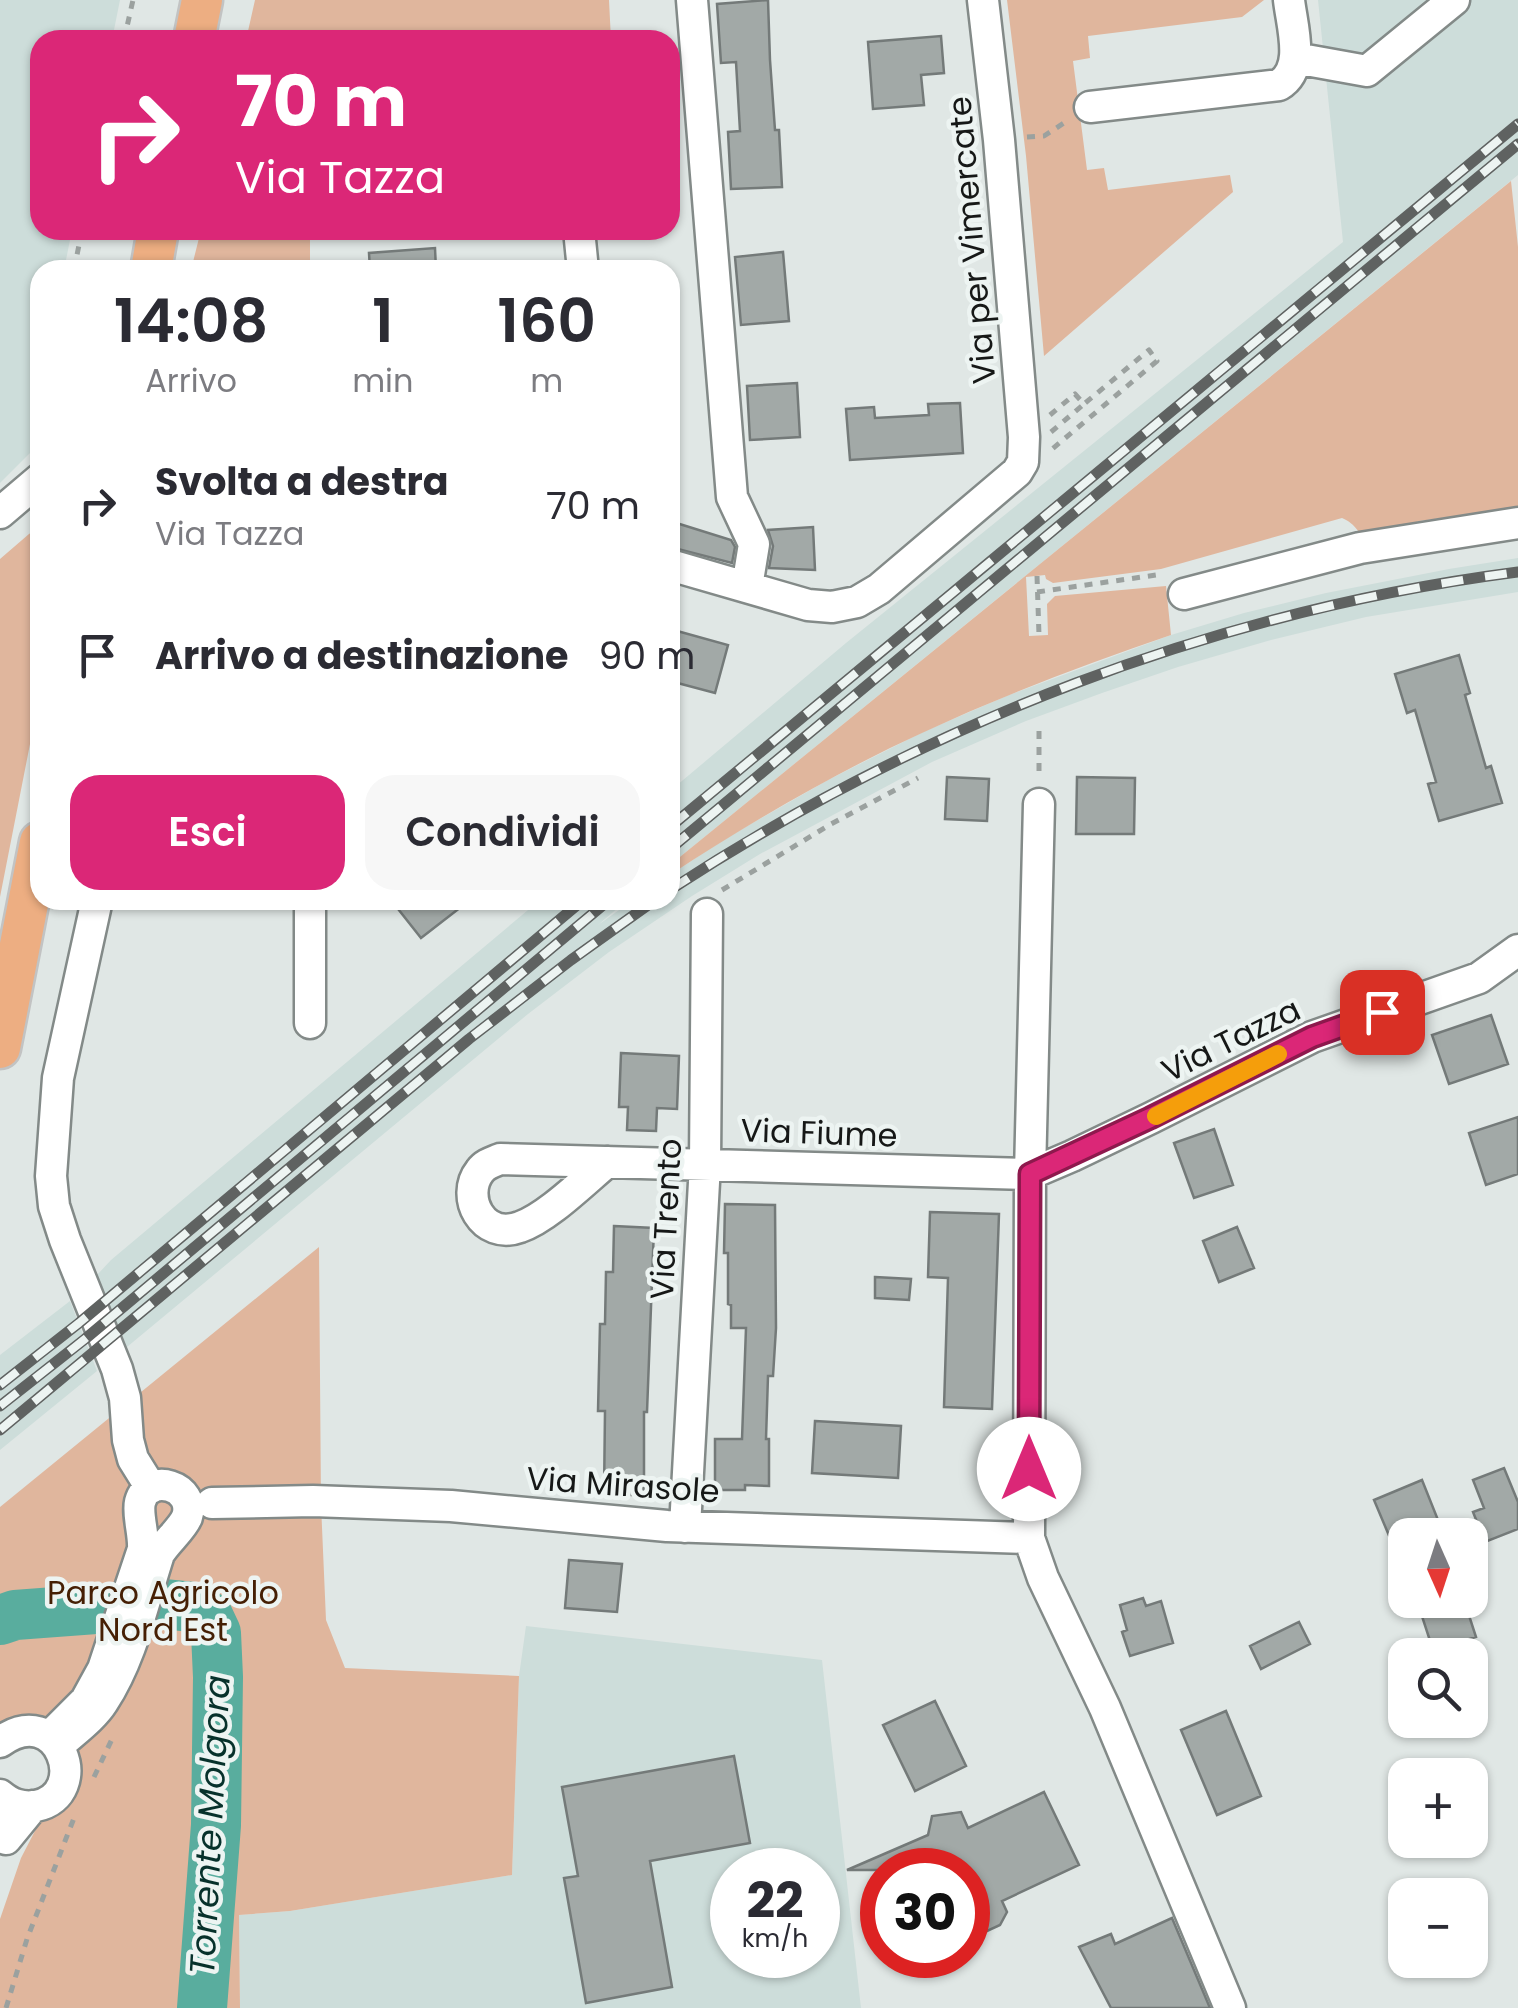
<!DOCTYPE html>
<html lang="it">
<head>
<meta charset="utf-8">
<style>
  body { margin:0; font-family:Poppins,sans-serif; background:#f7f7f7; color:#2b2b33; height:100vh; display:flex; flex-direction:column; font-size:38px; white-space:nowrap }
  * { box-sizing:border-box; margin:0 }
  p { font-size:32px; color:#7c7c81 }
  .icon { flex:none; width:55px; height:55px; fill:none; stroke:currentColor; stroke-width:2; stroke-linecap:round; stroke-linejoin:round }
  .map { position:relative; flex:1; overflow:hidden }
  .drawer { position:absolute; left:30px; top:260px; width:650px; height:650px; display:flex; flex-direction:column; background:#fff; border-radius:30px; box-shadow:0 2px 8px #0004 }
  .drawer>* { flex:none }
  .top-card { position:absolute; left:30px; top:30px; width:650px; height:210px; border-radius:30px; box-shadow:0 2px 8px #0004; background:#db2777; color:#fff; overflow:hidden }
  .needle { width:65px; rotate:177deg }
  .buttons { position:absolute; left:1388px; top:1518px; display:grid; gap:20px }
  .buttons a { display:grid; place-items:center; width:100px; height:100px; border-radius:20px; background:#fff; box-shadow:0 2px 8px #0004; font-size:50px }
  .speed { position:absolute; left:710px; top:1848px; display:flex; gap:20px; font-size:50px; font-weight:700; text-align:center }
  .speed>* { display:grid; place-content:center; width:130px; height:130px; border-radius:50%; background:#fff; box-shadow:0 2px 8px #0004; line-height:1 }
  .speed small { font-size:25px; font-weight:400 }
  .speed .limit { border:15px solid #d22; background:#fff; color:#111 }
  .pin { position:absolute; display:grid; place-items:center; width:85px; height:85px; color:#fff; margin:-42px; border-radius:20px; box-shadow:0 5px 15px #0006 }
  .me { position:absolute; width:110px; margin:-55px; rotate:0deg; stroke-linejoin:round; filter:drop-shadow(0 0 8px #0008) }
  .turn { display:flex; align-items:center; gap:35px; height:210px; padding:0 40px; font-size:45px }
  .turn .icon { width:130px; height:130px; stroke-width:2.5 }
  .turn b { display:block; font-size:70px; line-height:85px }
  .eta { display:flex; justify-content:space-evenly; align-items:center; height:170px; text-align:center }
  .eta b { font-size:60px; font-weight:600; line-height:70px }
  .primary-button { display:flex; gap:20px; margin-top:auto; padding:20px 40px }
  .primary-button a { flex:1; height:115px; border-radius:30px; background:#db2777; color:#fff; font-size:40px; font-weight:600; line-height:115px; text-align:center }
  .primary-button a+a { background:#f7f7f7; color:#2b2b33 }
  ul { padding:0; list-style:none }
  li { display:flex; align-items:center; gap:30px; height:150px; padding:0 40px }
  li div { flex:1 }
  li b { display:block; font-size:38px }
  li em { font-style:normal }
  .map>svg:first-child { display:block }
  .built { fill:#cdddda; fill-rule:evenodd }
  .green { fill:#e0b69d }
  .lines { fill:none; stroke-linecap:round; stroke-linejoin:round }
  .river { stroke:#59ad9e; stroke-width:50 }
  .building { fill:#a2a9a7; stroke:#747a79; stroke-width:2.5 }
  .minor-casing { stroke:#838a88; stroke-width:35 }
  .major-casing { stroke:#c2c3c3; stroke-width:45 }
  .path { stroke:#9ba19f; stroke-width:5; stroke-dasharray:8 8; stroke-linecap:butt }
  .minor { stroke:#fff; stroke-width:30 }
  .major { stroke:#edae82; stroke-width:40 }
  .rail-casing { stroke:#5f6261; stroke-width:11 }
  .rail { stroke:#edf4f2; stroke-width:8; stroke-dasharray:22; stroke-linecap:butt }
  .route-casing { stroke:#8e194d; stroke-width:25 }
  .route { stroke:#db2777; stroke-width:18 }
  .slow { stroke:#f59e0b; stroke-width:18 }
  .labels { text-anchor:middle; stroke-width:9; stroke-linejoin:round; paint-order:stroke }
  .street-label { font-size:32px; fill:#161817; stroke:#edf4f2 }
  .park-label { font-size:32px; fill:#451f04; stroke:#edf4f2 }
  .water-label { font-size:35px; font-style:italic; fill:#07312b; stroke:#edf4f2 }
</style>
</head>
<body>
<div class="map">
<svg width="1518" height="2008" viewBox="0 0 1518 2008">
  <rect width="100%" height="100%" fill="#e0e7e5"/>
  <path class="built" d="M 0,0 L 120,0 L 112,40 L 40,40 L 40,230 L 72,230 L 64,270 L 40,270 L 40,443 L 0,483 Z
    M 1318,0 L 1518,0 L 1518,175 L 670,865 L 670,791 L 846,643 L 1343,242 Z
    M 1518,558 L 1518,592 L 1366,617 L 1271,640 L 1178,667 L 1102,693 L 1026,721 L 932,762 L 760,854 L 692,896 L 609,952 L 528,1014 L 127,1347 L 97,1275 L 111,1260 L 540,900 L 627,900 L 598,925 L 633,900 L 670,900 L 670,875 L 723,840 L 828,780 L 923,732 L 1009,695 L 1171,635 L 1244,613 L 1326,593 L 1449,569 Z
    M 70,1301 L 97,1371 L 0,1450 L 0,1355 Z
    M 526,1626 L 822,1660 L 861,2008 L 240,2008 L 239,1915 L 290,1911 L 512,1875 L 519,1676 ZM 732,1870 L 818,1870 L 818,1955 L 732,1955 Z"/>
  <path class="green" d="M 255,0 L 609,0 L 611,40 L 246,40 Z
    M 1007,0 L 1264,0 L 1242,17 L 1088,36 L 1090,58 L 1073,61 L 1087,170 L 1104,168 L 1108,190 L 1230,175 L 1233,192 L 1044,356 L 1026,156 Z
    M 1511,181 L 1518,247 L 1518,508 L 1419,521 L 1369,540 C 1357,534 1357,524 1342,518 L 1161,569 L 1053,583 L 1046,579 L 1045,575 L 1026,577 L 1029,636 L 1048,635 L 1047,604 L 1055,596 L 1166,586 L 1171,635 C 1087,664 1003,695 922,733 C 835,773 751,822 670,875 L 670,865 Z
    M 201,230 L 310,230 L 310,270 L 191,270 Z
    M 40,527 L 40,693 L 0,897 L 0,559 L 29,534 Z
    M 319,1247 L 321,1504 L 326,1620 L 345,1668 L 519,1676 L 512,1875 L 290,1911 L 239,1915 L 240,2008 L 0,2008 L 0,1919 L 21,1858 L 53,1796 L 69,1756 L 0,1727 L 0,1507 Z"/>
  <g class="lines">
    <path class="river" d="M 0,1620 L 15,1615 L 163,1604 L 193,1607 L 208,1616 L 216,1633 L 218,1677 L 216,1825 L 202,2008"/>
  </g>
  <path class="building" d="M 768,0 L 770,60 L 775,130 L 779,130 L 782,187 L 731,189 L 728,132 L 740,131 L 736,62 L 721,63 L 717,4 Z
    M 941,36 L 944,73 L 921,75 L 924,105 L 873,109 L 868,42 Z
    M 435,248 L 436,270 L 370,270 L 369,253 Z
    M 783,252 L 789,321 L 741,325 L 735,257 Z
    M 797,383 L 800,437 L 750,440 L 747,386 Z
    M 960,403 L 963,453 L 850,460 L 846,409 L 874,407 L 875,418 L 929,415 L 928,404 Z
    M 670,521 L 731,540 L 735,547 L 732,563 L 670,547 Z
    M 813,527 L 815,570 L 769,568 L 773,546 L 768,530 Z
    M 670,629 L 728,645 L 715,693 L 670,681 Z
    M 1459,655 L 1470,693 L 1465,695 L 1486,768 L 1491,766 L 1502,803 L 1439,821 L 1428,784 L 1436,782 L 1415,710 L 1407,713 L 1395,674 Z
    M 947,777 L 989,779 L 987,821 L 945,819 Z
    M 1077,777 L 1135,778 L 1134,834 L 1076,834 Z
    M 391,900 L 470,900 L 421,938 Z
    M 1491,1015 L 1508,1064 L 1449,1084 L 1432,1035 Z
    M 621,1053 L 679,1056 L 677,1109 L 657,1108 L 656,1131 L 627,1130 L 628,1107 L 619,1107 Z
    M 1518,1117 L 1518,1174 L 1486,1185 L 1469,1133 Z
    M 1214,1129 L 1233,1185 L 1194,1198 L 1174,1143 Z
    M 725,1204 L 775,1205 L 776,1328 L 773,1376 L 768,1376 L 766,1439 L 769,1439 L 769,1486 L 745,1485 L 745,1490 L 715,1490 L 715,1439 L 742,1439 L 746,1328 L 731,1328 L 731,1305 L 728,1304 L 728,1253 L 724,1253 Z
    M 930,1212 L 999,1214 L 992,1409 L 944,1407 L 948,1278 L 928,1277 Z
    M 614,1226 L 654,1228 L 647,1412 L 644,1412 L 644,1495 L 604,1495 L 605,1411 L 598,1411 L 600,1324 L 605,1324 L 606,1272 L 613,1272 Z
    M 1237,1227 L 1254,1268 L 1219,1282 L 1203,1241 Z
    M 875,1277 L 911,1279 L 909,1300 L 875,1298 Z
    M 815,1421 L 901,1426 L 898,1478 L 812,1473 Z
    M 1504,1468 L 1518,1502 L 1518,1529 L 1485,1542 L 1473,1512 L 1484,1508 L 1473,1480 Z
    M 1422,1480 L 1440,1525 L 1417,1535 L 1405,1535 L 1405,1540 L 1393,1545 L 1374,1500 Z
    M 569,1560 L 622,1564 L 617,1612 L 565,1608 Z
    M 1143,1598 L 1146,1606 L 1161,1601 L 1173,1643 L 1130,1656 L 1122,1632 L 1127,1630 L 1120,1605 Z
    M 1439,1600 L 1464,1600 L 1476,1637 L 1433,1650 L 1419,1607 Z
    M 1299,1622 L 1310,1644 L 1261,1669 L 1250,1646 Z
    M 935,1701 L 966,1766 L 915,1791 L 883,1725 Z
    M 1226,1711 L 1261,1796 L 1217,1815 L 1181,1730 Z
    M 734,1756 L 750,1843 L 650,1861 L 672,1987 L 586,2003 L 564,1878 L 578,1876 L 562,1787 Z
    M 1044,1792 L 1079,1865 L 1002,1901 L 1007,1912 L 1000,1925 L 985,1932 L 968,1929 L 968,1870 L 847,1870 L 928,1835 L 932,1816 L 961,1812 L 968,1828 Z
    M 1172,1918 L 1210,2008 L 1111,2008 L 1079,1947 L 1111,1934 L 1115,1944 Z"/>
  <g class="lines">
    <defs>
      <path id="minor" d="M 692,0 L 732,497 L 754,544 L 747,587
        M 1295,58 L 1367,71 L 1454,0
        M 1090,107 L 1279,85 C 1306,69 1292,27 1289,0
        M 579,230 L 583,270
        M 0,513 L 40,479
        M 670,565 L 808,605 L 832,607 L 857,602 L 879,589 L 1017,472 L 1023,462 L 1024,437 L 999,140 L 983,0
        M 1184,594 L 1360,548 L 1518,523
        M 1039,804 L 1030,1174 L 1029,1538 L 1043,1578 L 1105,1708 L 1230,2008
        M 97,900 L 58,1078 L 51,1176 L 54,1206 L 65,1240 L 117,1369 L 125,1398 L 128,1440 L 133,1459 L 151,1488
        M 310,900 L 310,1023
        M 607,1162 C 584,1181 547,1218 520,1227 C 482,1241 460,1196 480,1171 C 485,1164 493,1162 500,1159 L 1030,1174 L 1072,1156 L 1151,1118 L 1312,1037 L 1479,978 L 1518,950
        M 212,1503 L 313,1501 L 451,1506 L 667,1526 L 1029,1538
        M 685,1527 L 705,1164 L 707,914
        M 49,1737 L 86,1700 L 103,1669 L 143,1549 C 144,1534 137,1514 140,1502 C 148,1471 197,1486 187,1517 C 183,1528 166,1542 159,1554 C 143,1603 132,1658 103,1702 C 93,1718 73,1732 58,1746
        M 0,1742 C 59,1699 93,1794 36,1806 C 21,1808 11,1804 0,1795
        M 3,1798 L 7,1819 L 6,1839 L 33,1806"/>
      <path id="major" d="M 194,40 L 202,0
        M 151,270 L 158,230
        M 0,1048 L 40,842"/>
    </defs>
    <use href="#minor" class="minor-casing"/>
    <use href="#major" class="major-casing"/>
    <path class="path" d="M 124,40 L 133,0
      M 1027,137 L 1044,136 L 1067,121
      M 74,270 L 82,230
      M 1050,415 L 1075,394 L 1084,404 L 1149,350 L 1157,361 L 1051,450
      M 1051,432 L 1084,404
      M 1037,576 L 1039,635
      M 1037,592 L 1163,574
      M 1039,731 L 1039,776
      M 722,890 L 831,824 L 918,778
      M 94,1777 L 113,1737
      M 6,2008 L 27,1939 L 74,1818"/>
    <use href="#minor" class="minor"/>
    <use href="#major" class="major"/>
    <defs>
      <path id="rail" d="M 670,827 L 1518,124
        M 670,849 L 1518,144
        M 670,890 C 925,723 1215,611 1518,572
        M 0,1385 L 79,1323 L 583,900
        M 0,1406 L 85,1339 L 609,900
        M 0,1430 L 469,1039 L 571,960 L 655,900"/>
    </defs>
    <use href="#rail" class="rail-casing"/>
    <use href="#rail" class="rail"/>
  </g>
  <g class="lines">
    <defs>
      <path id="route" d="M 1029,1469 L 1030,1174 L 1150,1118 L 1312,1037 L 1382,1012"/>
    </defs>
    <use href="#route" class="route-casing"/>
    <use href="#route" class="route"/>
    <path class="slow" d="M 1156,1116 L 1278,1054"/>
  </g>
  <g class="labels">
    <g class="street-label">
      <text transform="translate(972 240) rotate(-95)" y="11">Via per Vimercate</text>
      <text transform="translate(1231 1040) rotate(-26)" y="11">Via Tazza</text>
      <text transform="translate(819 1133) rotate(2)" y="11">Via Fiume</text>
      <text transform="translate(666 1219) rotate(-87)" y="11">Via Trento</text>
      <text transform="translate(623 1485) rotate(4)" y="11">Via Mirasole</text>
    </g>
    <g class="park-label">
      <text x="163" y="1604">Parco Agricolo<tspan x="163" dy="37">Nord Est</tspan></text>
    </g>
    <g class="water-label">
      <text transform="translate(210 1825) rotate(-87)" y="12">Torrente Molgora</text>
    </g>
  </g>
</svg>
<div class="buttons">
<a><svg class="needle" viewBox="-14 -14 28 28"><path d="M0-13l5 13h-10z" fill="#e53935"/><path d="M0 13l5-13h-10z" fill="#7c7c81"/></svg></a>
<a><svg class="icon" aria-label="search" viewBox="0 0 24 24"><circle cx="10" cy="10" r="6"/><path d="M15 15l6 6"/></svg></a>
<a>+</a>
<a>−</a>
</div>
<div class="speed"><div>22<small>km/h</small></div><div class="limit">30</div></div>
<div class="pin" style="left:1382px;top:1012px;background:#d93025"><svg class="icon" aria-label="arrive" viewBox="0 0 24 24"><path d="M6 21V4h12l-3 4 3 4H6"/></svg></div>
<svg class="me" style="left:1029px;top:1469px" viewBox="-20 -20 40 40"><circle r="19" fill="#fff"/><path d="M0-13L10 11 0 6-10 11z" fill="#db2777"/></svg>
<div class="top-card">
<div class="turn"><svg class="icon" aria-label="right" viewBox="0 0 24 24"><path d="M7 20v-9h11M14 6l5 5-5 5"/></svg><div><b>70 m</b>Via Tazza</div></div>
</div>
<section class="drawer">
<div class="eta">
<div><b>14:08</b><p>Arrivo</p></div>
<div><b>1</b><p>min</p></div>
<div><b>160</b><p>m</p></div>
</div>
<ul>
<li><svg class="icon" aria-label="right" viewBox="0 0 24 24"><path d="M7 20v-9h11M14 6l5 5-5 5"/></svg><div><b>Svolta a destra</b><p>Via Tazza</p></div><em>70 m</em></li>
<li><svg class="icon" aria-label="arrive" viewBox="0 0 24 24"><path d="M6 21V4h12l-3 4 3 4H6"/></svg><div><b>Arrivo a destinazione</b></div><em>90 m</em></li>
</ul>
<div class="primary-button"><a>Esci</a><a>Condividi</a></div>
</section>
</div>
</body>
</html>
